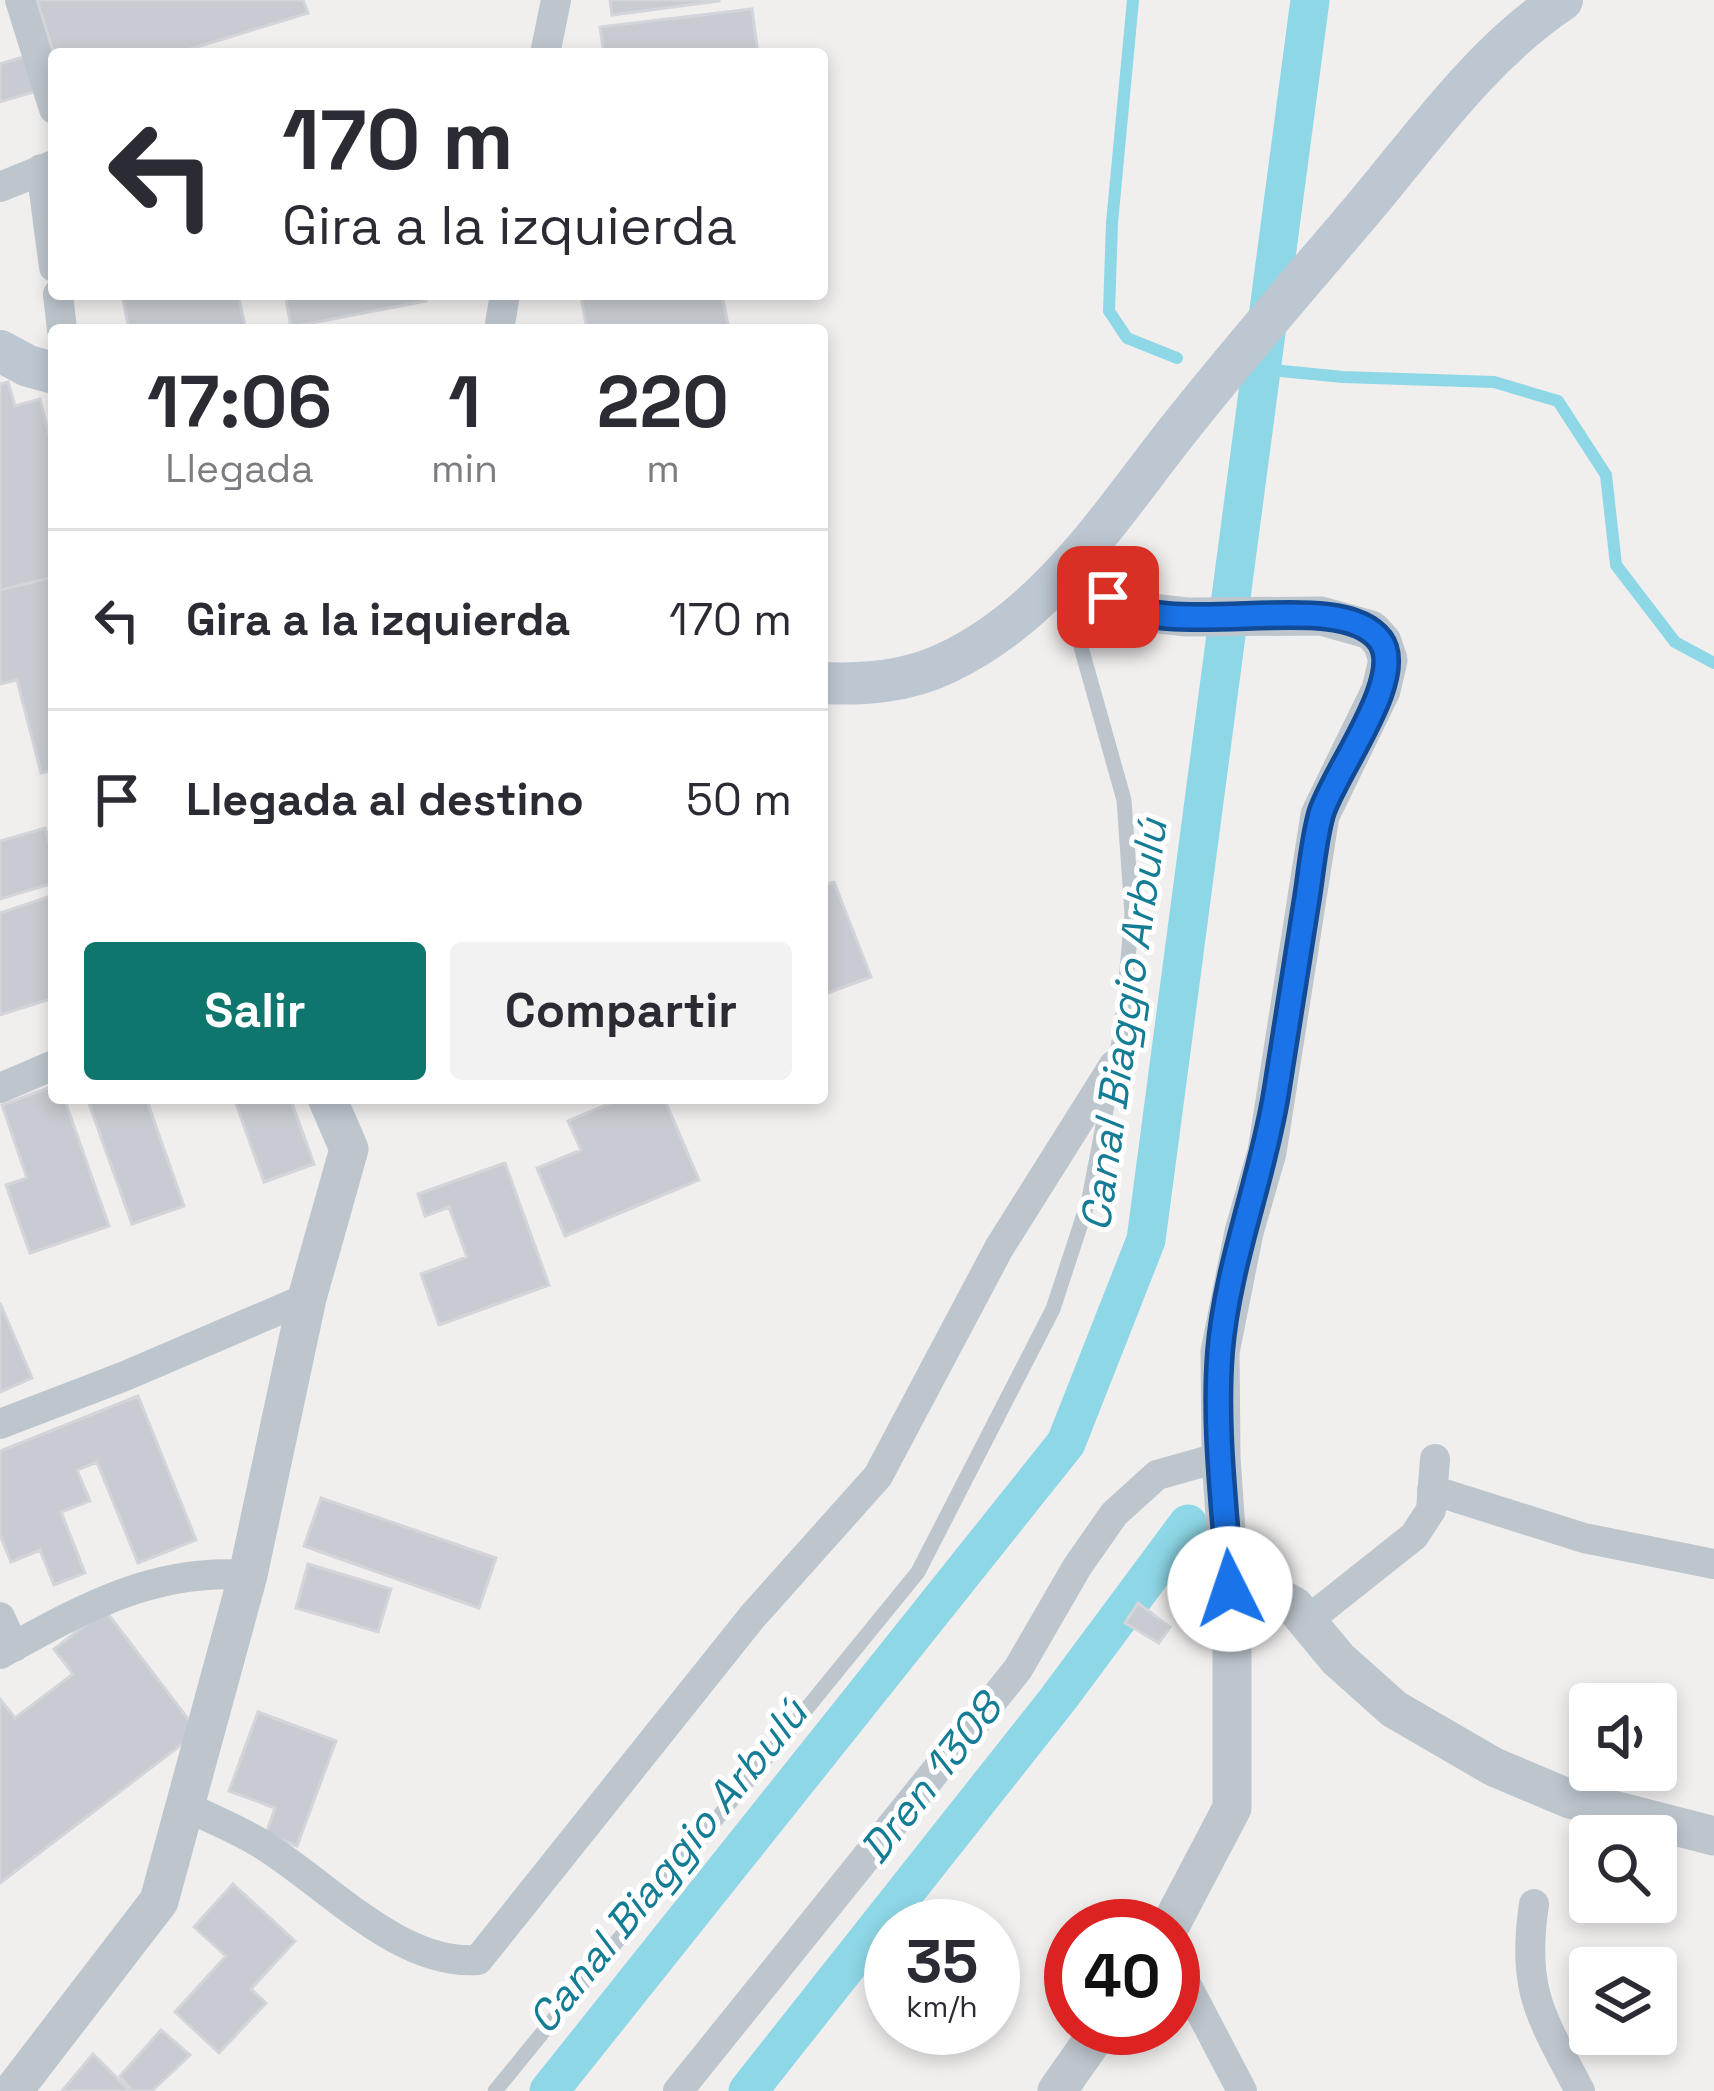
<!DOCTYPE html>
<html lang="es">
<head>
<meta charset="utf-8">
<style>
  body { margin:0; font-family:"Space Grotesk",sans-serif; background:#f2f2f3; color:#2b2b33; height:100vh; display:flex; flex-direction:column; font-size:45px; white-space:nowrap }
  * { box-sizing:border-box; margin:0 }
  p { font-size:39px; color:#7c7c81 }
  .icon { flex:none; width:66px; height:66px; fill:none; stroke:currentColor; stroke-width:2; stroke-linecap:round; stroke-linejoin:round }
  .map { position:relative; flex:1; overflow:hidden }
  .side { position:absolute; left:48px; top:324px; width:780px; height:780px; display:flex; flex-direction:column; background:#fff; border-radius:12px; box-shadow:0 6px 18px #0003 }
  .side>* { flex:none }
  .banner { position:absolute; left:48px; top:48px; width:780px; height:252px; border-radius:12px; box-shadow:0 6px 18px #0003; background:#fff; color:#2b2b33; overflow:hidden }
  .tools { position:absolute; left:1569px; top:1683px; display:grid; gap:24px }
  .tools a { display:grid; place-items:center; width:108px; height:108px; border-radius:12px; background:#fff; box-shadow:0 6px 18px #0003; font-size:60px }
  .speed { position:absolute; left:864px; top:1899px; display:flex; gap:24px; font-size:60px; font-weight:700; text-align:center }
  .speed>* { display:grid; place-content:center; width:156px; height:156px; border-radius:50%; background:#fff; box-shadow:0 6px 18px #0003; line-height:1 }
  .speed small { font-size:30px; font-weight:400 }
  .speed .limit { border:18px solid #d22; background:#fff; color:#111 }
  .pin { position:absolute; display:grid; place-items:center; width:102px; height:102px; color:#fff; margin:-51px; border-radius:24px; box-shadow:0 6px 18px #0006 }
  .me { position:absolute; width:132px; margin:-66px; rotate:356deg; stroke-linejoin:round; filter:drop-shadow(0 0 9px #0008) }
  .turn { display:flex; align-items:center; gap:42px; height:252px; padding:0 36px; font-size:54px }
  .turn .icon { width:156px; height:156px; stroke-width:2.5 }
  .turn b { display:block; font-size:84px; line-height:102px }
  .eta { display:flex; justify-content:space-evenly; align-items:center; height:204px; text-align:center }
  .eta b { font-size:72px; font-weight:700; line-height:84px }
  .cta { display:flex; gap:24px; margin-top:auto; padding:24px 36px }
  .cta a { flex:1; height:138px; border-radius:12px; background:#0f766e; color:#fff; font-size:48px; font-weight:700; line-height:138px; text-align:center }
  .cta a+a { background:#f2f2f3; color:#2b2b33 }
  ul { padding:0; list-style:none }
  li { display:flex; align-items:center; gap:36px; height:180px; padding:0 36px; border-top:3px solid #e1e1e2 }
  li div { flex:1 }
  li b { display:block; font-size:45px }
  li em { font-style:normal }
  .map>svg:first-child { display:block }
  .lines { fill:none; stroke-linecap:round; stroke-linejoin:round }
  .stream { stroke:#8ed7e7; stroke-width:12 }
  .canal { stroke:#8ed7e7; stroke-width:39 }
  .building { fill:#c8cbd1; stroke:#d3d5da; stroke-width:3 }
  .service { stroke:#bdc6cd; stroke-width:15 }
  .minor { stroke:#bdc6cd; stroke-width:30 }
  .tertiary { stroke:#bdc6cd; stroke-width:39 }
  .secondary { stroke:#bdc7d1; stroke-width:42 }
  .route-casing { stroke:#114b97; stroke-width:30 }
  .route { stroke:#1a73e8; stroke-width:21 }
  .labels { text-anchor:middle; stroke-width:10; stroke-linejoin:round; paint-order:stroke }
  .water-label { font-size:42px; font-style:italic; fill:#147c94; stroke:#fff }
</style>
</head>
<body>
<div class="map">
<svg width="1714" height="2091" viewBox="0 0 1714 2091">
  <rect width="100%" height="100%" fill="#f1eeee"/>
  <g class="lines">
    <path class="stream" d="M 1133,0 L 1112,223 L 1109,311 L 1127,338 L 1177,358
      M 1251,368 L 1343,377 L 1494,382 L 1558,401 L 1606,475 L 1616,565 L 1675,642 L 1714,663"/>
    <path class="canal" d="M 549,2091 L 1066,1443 L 1146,1240 L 1310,0
      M 748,2091 L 1058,1699 L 1188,1524"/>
  </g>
  <path class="building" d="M 37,0 L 303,0 L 308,13 L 174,54 L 54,54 Z
    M 610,0 L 719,0 L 719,1 L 612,15 Z
    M 752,9 L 758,54 L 604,54 L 600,27 Z
    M 29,55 L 40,90 L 0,102 L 0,64 Z
    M 122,294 L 238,294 L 246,330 L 129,330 Z
    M 285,294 L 425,294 L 426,301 L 291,327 Z
    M 595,294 L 722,294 L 729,330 L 688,330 L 687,326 L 664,330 L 587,330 L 581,297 Z
    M 8,382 L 15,406 L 40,399 L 54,455 L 54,577 L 0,590 L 0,384 Z
    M 54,577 L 54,770 L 41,773 L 17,680 L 0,684 L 0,590 Z
    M 45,828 L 54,860 L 54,883 L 0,899 L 0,841 Z
    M 834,882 L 871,977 L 822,995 L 822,886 Z
    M 54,895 L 54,998 L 0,1015 L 0,913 Z
    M 54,1086 L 54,1098 L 64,1098 L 109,1226 L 30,1253 L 6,1185 L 27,1178 L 2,1105 Z
    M 87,1098 L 146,1098 L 184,1206 L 132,1224 Z
    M 234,1098 L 290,1098 L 314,1164 L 264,1182 Z
    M 622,1098 L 664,1098 L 699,1180 L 565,1236 L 537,1168 L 581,1150 L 568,1121 Z
    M 505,1163 L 549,1285 L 439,1325 L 421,1274 L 467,1257 L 449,1207 L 425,1216 L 418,1194 Z
    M 0,1303 L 32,1378 L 0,1392 Z
    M 138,1396 L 196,1540 L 138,1563 L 97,1462 L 77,1470 L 90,1501 L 61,1512 L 85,1573 L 54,1585 L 40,1550 L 11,1562 L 0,1535 L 0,1451 Z
    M 321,1498 L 496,1558 L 479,1608 L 304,1546 Z
    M 308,1564 L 391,1589 L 378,1632 L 296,1608 Z
    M 1138,1603 L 1170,1627 L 1159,1643 L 1125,1623 Z
    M 105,1610 L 198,1732 L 0,1883 L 0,1699 L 15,1718 L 73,1674 L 54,1649 Z
    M 258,1712 L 336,1741 L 297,1846 L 266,1834 L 275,1808 L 229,1791 Z
    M 233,1884 L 295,1941 L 251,1989 L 266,2003 L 219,2053 L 175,2012 L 226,1956 L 194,1927 Z
    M 161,2030 L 190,2055 L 152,2091 L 132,2091 L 120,2076 Z
    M 93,2054 L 130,2091 L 62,2091 Z"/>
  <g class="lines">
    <path class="service" d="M 495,2091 L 918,1572 L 1053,1309 L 1089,1199 L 1122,1026 L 1132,914 L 1124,800 L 1081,647 C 1087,626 1101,618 1122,610"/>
    <path class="minor" d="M 20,0 L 54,109
      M 545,54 L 556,0
      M 41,169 L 54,267
      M 0,187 L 54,165
      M 58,294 L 62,330
      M 499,330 L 505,294
      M 0,1088 L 54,1065
      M 0,1424 L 125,1376 L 307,1298
      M 1432,1490 L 1584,1538 L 1714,1564
      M 0,1617 L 14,1647
      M 1307,1621 L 1414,1536 L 1431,1510 L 1435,1459
      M 0,1654 C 82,1609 152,1568 248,1575
      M 185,1806 C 210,1818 237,1829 260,1843 C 325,1882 398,1966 478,1960 L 752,1617 L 878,1476 L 999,1248 L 1114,1065
      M 1534,1904 C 1521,1991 1541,2016 1580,2091
      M 1173,1959 L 1242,2091
      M 678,2091 L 1018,1669 L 1077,1567 L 1114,1514 L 1157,1475 L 1221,1457"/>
    <path class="tertiary" d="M 1083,553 L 1095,580 L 1124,610 L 1187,617 L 1321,616 L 1371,630 L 1382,642 L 1388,660 L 1381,690 L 1320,815 L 1267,1152 L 1244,1232 L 1220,1352 L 1221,1457 L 1232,1619 L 1232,1808 L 1170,1926
      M 1230,1589 L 1262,1589 L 1294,1606 L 1338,1659 L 1394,1709 L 1494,1767 L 1570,1799 L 1714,1836
      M 13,2091 L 159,1901 L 248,1575 L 307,1298 L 349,1149 L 327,1098
      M 1057,2091 L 1101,2028"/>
    <path class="secondary" d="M 0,351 L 28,366 L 54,373
      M 822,683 C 864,685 907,682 946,663 C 1047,616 1109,518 1175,434 C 1237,355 1303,280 1368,203 C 1427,132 1484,52 1562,0"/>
  </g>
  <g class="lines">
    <defs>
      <path id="route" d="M 1108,597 C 1167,645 1339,585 1380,640 C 1408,677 1333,773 1321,814 C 1313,843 1311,875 1306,904 C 1296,968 1286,1031 1276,1094 C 1262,1180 1227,1265 1220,1352 C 1214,1430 1225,1511 1230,1589"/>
    </defs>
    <use href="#route" class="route-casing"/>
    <use href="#route" class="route"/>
  </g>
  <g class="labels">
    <g class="water-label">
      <text transform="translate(1123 1025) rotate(-82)" y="15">Canal Biaggio Arbulú</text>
      <text transform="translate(930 1778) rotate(-52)" y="15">Dren 1308</text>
      <text transform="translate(667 1866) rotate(-51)" y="15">Canal Biaggio Arbulú</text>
    </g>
  </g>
</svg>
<div class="tools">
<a><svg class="icon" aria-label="sound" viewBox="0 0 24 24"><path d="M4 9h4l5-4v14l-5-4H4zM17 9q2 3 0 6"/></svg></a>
<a><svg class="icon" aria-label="search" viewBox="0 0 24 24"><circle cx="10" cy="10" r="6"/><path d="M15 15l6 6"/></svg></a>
<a><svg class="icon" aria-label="layers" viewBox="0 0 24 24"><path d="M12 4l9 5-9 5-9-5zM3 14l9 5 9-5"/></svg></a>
</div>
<div class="speed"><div>35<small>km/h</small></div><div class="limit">40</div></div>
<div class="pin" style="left:1108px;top:597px;background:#d93025"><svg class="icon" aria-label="arrive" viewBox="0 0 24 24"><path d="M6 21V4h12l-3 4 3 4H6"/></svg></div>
<svg class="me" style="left:1230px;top:1589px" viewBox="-20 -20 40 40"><circle r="19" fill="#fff"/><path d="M0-13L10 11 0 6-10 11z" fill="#1a73e8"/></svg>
<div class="banner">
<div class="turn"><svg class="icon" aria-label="left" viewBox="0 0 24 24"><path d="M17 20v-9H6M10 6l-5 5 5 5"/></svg><div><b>170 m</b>Gira a la izquierda</div></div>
</div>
<section class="side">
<div class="eta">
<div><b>17:06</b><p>Llegada</p></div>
<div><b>1</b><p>min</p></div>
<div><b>220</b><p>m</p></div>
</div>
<ul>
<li><svg class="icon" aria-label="left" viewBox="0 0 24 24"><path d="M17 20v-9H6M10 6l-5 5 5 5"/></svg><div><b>Gira a la izquierda</b></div><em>170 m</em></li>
<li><svg class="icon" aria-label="arrive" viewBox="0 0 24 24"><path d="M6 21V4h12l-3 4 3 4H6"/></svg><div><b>Llegada al destino</b></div><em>50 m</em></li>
</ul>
<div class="cta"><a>Salir</a><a>Compartir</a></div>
</section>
</div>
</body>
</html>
